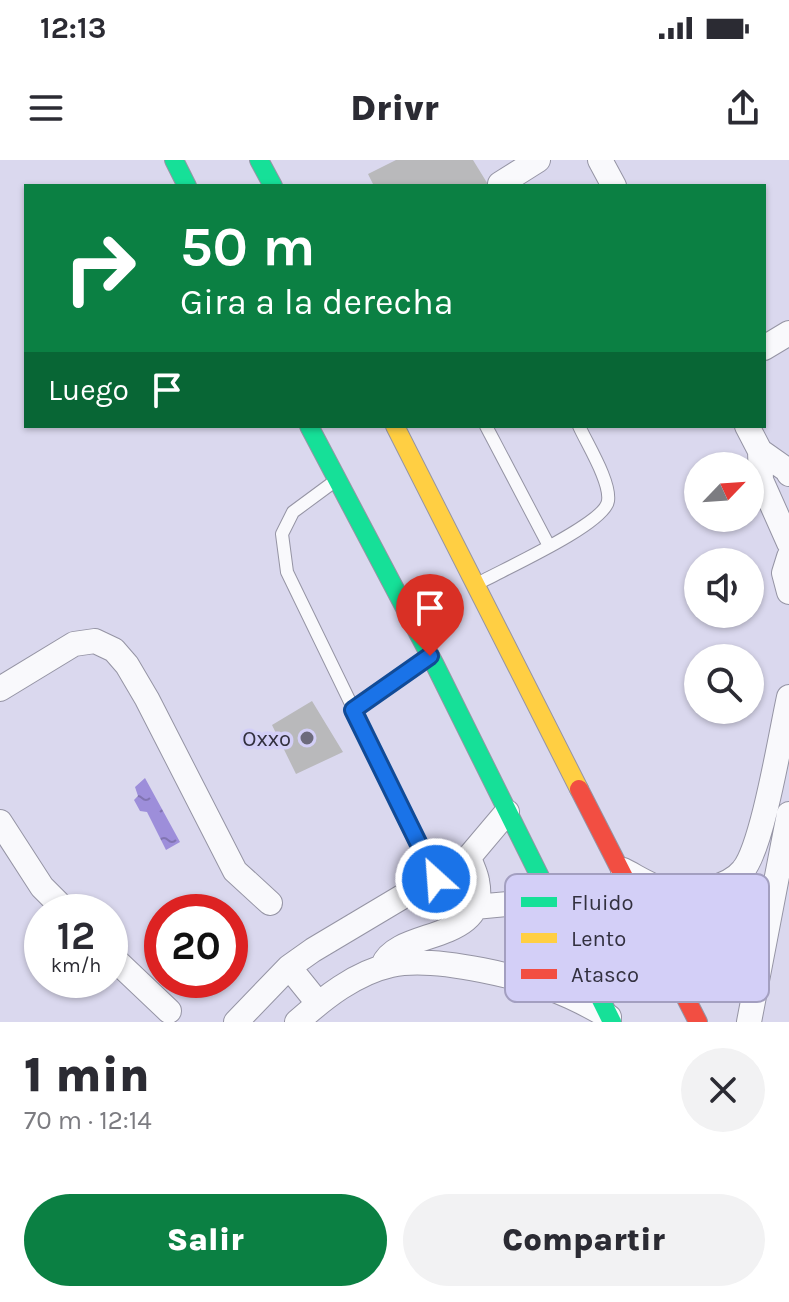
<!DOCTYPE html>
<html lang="es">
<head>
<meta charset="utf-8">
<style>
  body { margin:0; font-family:Karla,sans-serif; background:#f2f2f3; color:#2b2b33; height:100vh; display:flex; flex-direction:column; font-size:30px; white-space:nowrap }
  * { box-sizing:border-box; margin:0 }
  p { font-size:26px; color:#7c7c81 }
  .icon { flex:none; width:44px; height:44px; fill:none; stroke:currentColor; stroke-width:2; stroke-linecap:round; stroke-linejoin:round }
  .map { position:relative; height:862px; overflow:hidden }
  .details { display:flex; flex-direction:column; background:#fff; flex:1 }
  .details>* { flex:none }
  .guide { position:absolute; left:24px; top:24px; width:742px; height:244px; border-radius:0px; box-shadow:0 2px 6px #0004; background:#0b8043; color:#fff; overflow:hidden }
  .needle { width:52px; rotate:65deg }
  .controls { position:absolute; left:684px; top:292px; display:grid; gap:16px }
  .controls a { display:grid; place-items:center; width:80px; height:80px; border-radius:50%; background:#fff; box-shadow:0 2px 6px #0004; font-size:40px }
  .speed { position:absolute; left:24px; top:734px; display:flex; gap:16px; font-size:40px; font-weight:700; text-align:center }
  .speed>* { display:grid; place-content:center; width:104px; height:104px; border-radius:50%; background:#fff; box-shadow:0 2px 6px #0004; line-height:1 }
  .speed small { font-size:20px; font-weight:400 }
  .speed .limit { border:12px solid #d22; background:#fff; color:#111 }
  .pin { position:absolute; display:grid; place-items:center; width:68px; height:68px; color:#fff; margin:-82px -34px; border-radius:50% 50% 50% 0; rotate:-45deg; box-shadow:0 0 8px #0007 }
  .pin .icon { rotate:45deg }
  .me { position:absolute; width:88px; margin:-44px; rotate:334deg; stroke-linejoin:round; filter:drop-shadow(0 0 6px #0008) }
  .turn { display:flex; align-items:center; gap:28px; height:168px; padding:0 24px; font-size:36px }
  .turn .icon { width:104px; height:104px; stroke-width:2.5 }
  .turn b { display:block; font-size:56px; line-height:68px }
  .then { display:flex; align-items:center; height:76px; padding:0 24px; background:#0003; gap:16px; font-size:30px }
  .round { display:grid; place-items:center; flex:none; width:84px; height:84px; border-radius:42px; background:#f2f2f3 }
  .headline { display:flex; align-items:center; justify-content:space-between; height:136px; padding:0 24px }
  h1 { font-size:48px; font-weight:800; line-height:60px }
  .button { display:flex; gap:16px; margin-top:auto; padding:16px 24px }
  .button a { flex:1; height:92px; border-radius:48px; background:#0b8043; color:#fff; font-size:32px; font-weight:800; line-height:92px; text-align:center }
  .button a+a { background:#f2f2f3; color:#2b2b33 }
  .status { display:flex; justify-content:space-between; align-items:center; height:56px; padding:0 40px; background:#fff; direction:ltr }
  .status svg { height:22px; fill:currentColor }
  header { display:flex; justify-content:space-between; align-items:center; height:104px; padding:0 24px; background:#fff; font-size:36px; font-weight:800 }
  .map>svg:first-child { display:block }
  .water { fill:url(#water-ripples) }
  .building { fill:#b9b9bb }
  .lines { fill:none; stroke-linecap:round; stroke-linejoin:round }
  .lane-casing { stroke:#9594a4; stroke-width:14 }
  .street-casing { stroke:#9594a4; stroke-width:26 }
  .fast-casing { stroke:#9594a4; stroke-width:20 }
  .slow-casing { stroke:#9594a4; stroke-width:20 }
  .jam-casing { stroke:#9594a4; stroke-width:20 }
  .lane { stroke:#f9f9fc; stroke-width:12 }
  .street { stroke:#f9f9fc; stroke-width:24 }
  .fast { stroke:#16e098; stroke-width:18 }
  .slow { stroke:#ffcf43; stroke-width:18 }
  .jam { stroke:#f24e42; stroke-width:18 }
  .route-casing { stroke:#114b97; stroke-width:20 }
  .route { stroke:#1a73e8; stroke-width:14 }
  .poi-dot { fill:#6d6b7c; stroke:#d3cff7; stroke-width:3 }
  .labels { text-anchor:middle; stroke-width:7; stroke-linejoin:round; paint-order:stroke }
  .poi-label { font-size:22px; fill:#32303f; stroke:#d3cff7; text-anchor:end }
  .key { fill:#d3cff7; stroke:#a39fc0; stroke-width:2 }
  .key-label { font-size:22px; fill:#32303f }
</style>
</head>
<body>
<div class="status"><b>12:13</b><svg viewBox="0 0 49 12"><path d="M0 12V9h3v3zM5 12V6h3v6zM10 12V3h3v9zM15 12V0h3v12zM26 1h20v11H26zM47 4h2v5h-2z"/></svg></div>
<header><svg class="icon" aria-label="menu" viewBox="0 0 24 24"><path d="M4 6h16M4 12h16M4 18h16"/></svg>Drivr<svg class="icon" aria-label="share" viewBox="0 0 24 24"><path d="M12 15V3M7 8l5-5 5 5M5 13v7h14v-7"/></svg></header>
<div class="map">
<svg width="789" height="862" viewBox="0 0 789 862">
  <defs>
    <pattern id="water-ripples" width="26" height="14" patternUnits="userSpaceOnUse" patternTransform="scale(2)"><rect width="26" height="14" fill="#9d8eda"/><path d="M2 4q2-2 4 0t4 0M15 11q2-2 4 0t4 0" fill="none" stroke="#8174b2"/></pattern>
  </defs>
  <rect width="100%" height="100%" fill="#dad8ee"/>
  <path class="water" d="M 145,618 L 180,682 L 166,690 L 147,652 L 140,651 L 134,640 L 138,636 L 135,627 Z"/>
  <path class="building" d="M 396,0 L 473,0 L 489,26 L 374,26 L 368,14 Z
    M 312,541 L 343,592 L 296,614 L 272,565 Z"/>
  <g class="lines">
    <defs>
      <path id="lane" d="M 486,266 L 549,386
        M 335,321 L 293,352 L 282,374 L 287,412 L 436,719
        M 479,423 C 502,410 605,364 608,341 C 611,322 587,284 579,266
        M 353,550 L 427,498"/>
      <path id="street" d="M 600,0 L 614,26
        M 500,24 L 538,0
        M 764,188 L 789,173
        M 747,266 L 760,291 L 761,320 L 789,383
        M 760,291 L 787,310 L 789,314
        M 789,397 L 784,413 L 789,432
        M 0,529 L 74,484 L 95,481 L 114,490 L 127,505 L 147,539 L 235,711 L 270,743
        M 0,662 L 42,727 L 67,752
        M 623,710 C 637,717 653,728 668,731 C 689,736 729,728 743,710 C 763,686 781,573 789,537
        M 475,747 L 551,740
        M 110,795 L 169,851
        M 383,805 C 398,768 490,784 477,721 C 476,713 471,705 469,697
        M 289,807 L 318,843
        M 236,862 L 289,807 L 313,790 L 469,697 L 507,652
        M 297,862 C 324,838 355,813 391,805 C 434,795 531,818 571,837 C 584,843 597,850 609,857
        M 749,862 L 789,654"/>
      <path id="fast" d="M 174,0 L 187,26
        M 259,0 L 273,26
        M 309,266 L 435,505 L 612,862"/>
      <path id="slow" d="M 395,266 L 579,629"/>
      <path id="jam" d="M 579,629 L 698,862"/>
    </defs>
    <use href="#lane" class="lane-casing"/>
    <use href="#street" class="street-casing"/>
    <use href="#fast" class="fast-casing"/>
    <use href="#slow" class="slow-casing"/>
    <use href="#jam" class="jam-casing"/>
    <use href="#lane" class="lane"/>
    <use href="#street" class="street"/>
    <use href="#fast" class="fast"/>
    <use href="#slow" class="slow"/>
    <use href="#jam" class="jam"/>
  </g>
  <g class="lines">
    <defs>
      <path id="route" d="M 430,496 L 353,550 L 436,719"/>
    </defs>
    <use href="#route" class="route-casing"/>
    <use href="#route" class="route"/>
  </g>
  <circle class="poi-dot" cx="307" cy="578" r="8"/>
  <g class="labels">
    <g class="poi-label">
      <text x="291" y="586">Oxxo</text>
    </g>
  </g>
  <rect x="505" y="714" width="264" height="128" rx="12" class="key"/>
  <rect x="521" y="737" width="36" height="10" fill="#16e098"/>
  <rect x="521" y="773" width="36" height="10" fill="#ffcf43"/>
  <rect x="521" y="809" width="36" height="10" fill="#f24e42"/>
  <g class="key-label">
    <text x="571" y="750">Fluido</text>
    <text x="571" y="786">Lento</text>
    <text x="571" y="822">Atasco</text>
  </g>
</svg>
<div class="controls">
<a><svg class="needle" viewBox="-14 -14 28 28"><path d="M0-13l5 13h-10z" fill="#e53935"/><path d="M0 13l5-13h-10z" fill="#7c7c81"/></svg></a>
<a><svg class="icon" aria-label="sound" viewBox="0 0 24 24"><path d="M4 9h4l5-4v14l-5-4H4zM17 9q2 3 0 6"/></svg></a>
<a><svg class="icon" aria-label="search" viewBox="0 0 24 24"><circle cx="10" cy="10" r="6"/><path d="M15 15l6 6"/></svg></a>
</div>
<div class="speed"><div>12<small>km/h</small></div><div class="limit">20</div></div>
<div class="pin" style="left:430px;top:496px;background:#d93025"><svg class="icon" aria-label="arrive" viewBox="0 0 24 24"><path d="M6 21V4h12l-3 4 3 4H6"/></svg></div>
<svg class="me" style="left:436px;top:719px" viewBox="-20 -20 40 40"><circle r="17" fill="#1a73e8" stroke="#fff" stroke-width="3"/><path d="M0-11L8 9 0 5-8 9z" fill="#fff"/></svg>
<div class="guide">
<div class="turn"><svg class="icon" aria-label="right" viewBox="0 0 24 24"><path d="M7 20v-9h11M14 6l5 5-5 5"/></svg><div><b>50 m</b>Gira a la derecha</div></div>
<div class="then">Luego<svg class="icon" aria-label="arrive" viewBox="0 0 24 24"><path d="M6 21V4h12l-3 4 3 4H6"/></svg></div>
</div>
</div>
<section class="details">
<div class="headline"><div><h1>1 min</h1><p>70 m · 12:14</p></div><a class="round"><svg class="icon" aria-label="close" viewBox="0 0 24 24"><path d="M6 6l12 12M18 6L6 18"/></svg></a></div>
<div class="button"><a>Salir</a><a>Compartir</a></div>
</section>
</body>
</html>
